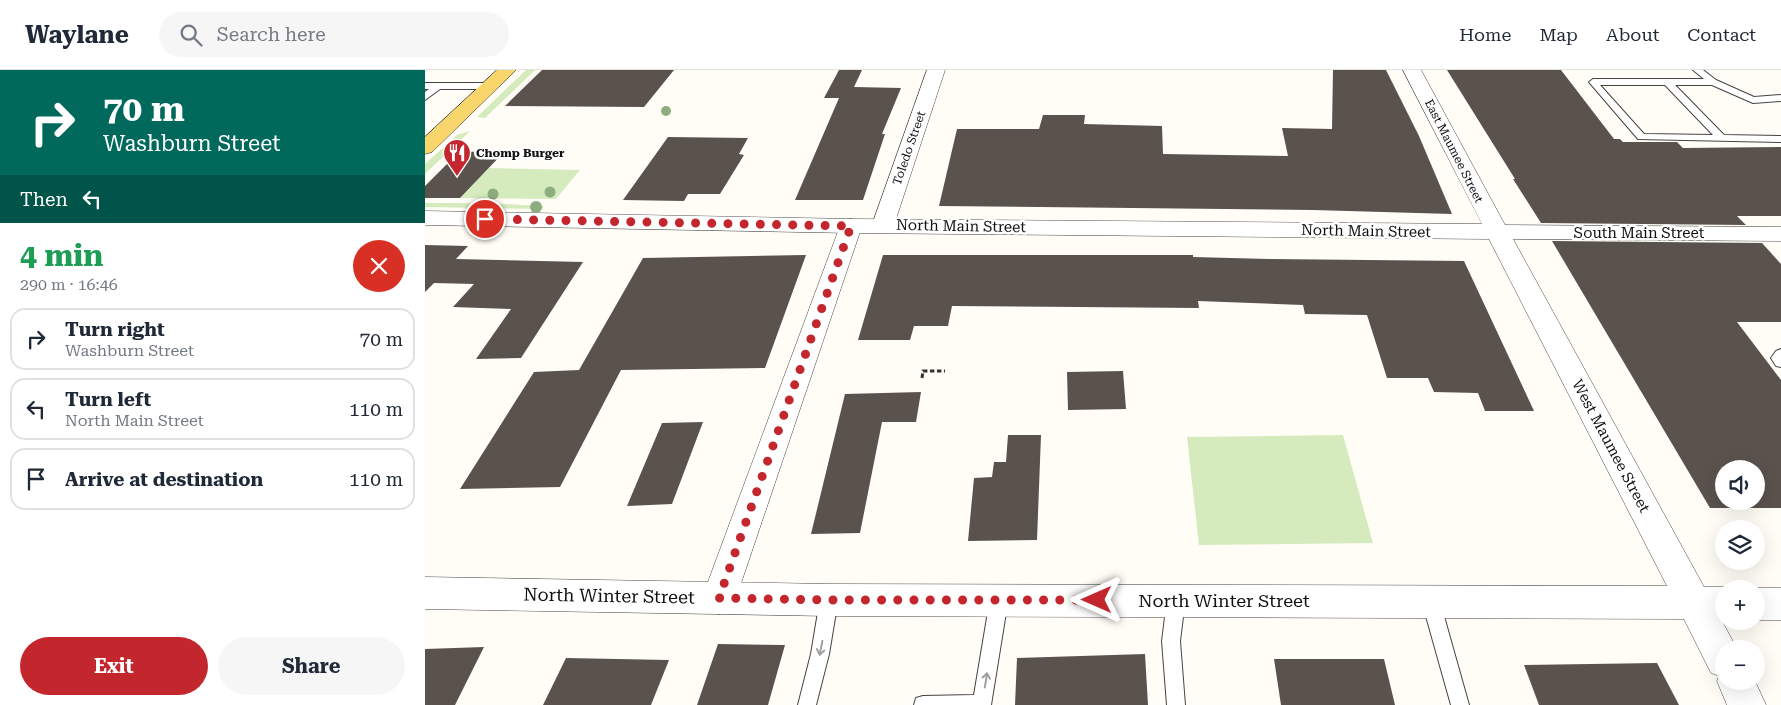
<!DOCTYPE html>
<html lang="en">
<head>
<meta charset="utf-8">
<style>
  body { margin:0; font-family:"Roboto Serif",serif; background:#f6f6f7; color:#1f2937; height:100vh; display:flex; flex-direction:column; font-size:19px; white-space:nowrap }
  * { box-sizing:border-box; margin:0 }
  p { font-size:16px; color:#747a83 }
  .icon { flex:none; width:28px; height:28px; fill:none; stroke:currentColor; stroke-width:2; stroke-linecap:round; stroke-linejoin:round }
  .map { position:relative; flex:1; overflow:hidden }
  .side { display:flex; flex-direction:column; background:#fff; width:425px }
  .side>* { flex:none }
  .top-card { background:#00695c; color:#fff; overflow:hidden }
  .buttons { position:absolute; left:1290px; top:390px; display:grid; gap:10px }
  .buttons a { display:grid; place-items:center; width:50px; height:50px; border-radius:50%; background:#fff; box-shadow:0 5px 20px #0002; font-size:25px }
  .pin { position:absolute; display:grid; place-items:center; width:42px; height:42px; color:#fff; margin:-21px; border:2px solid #fff; border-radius:50%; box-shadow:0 1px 5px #0007 }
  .me { position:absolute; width:55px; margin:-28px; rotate:270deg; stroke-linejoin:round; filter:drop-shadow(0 0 4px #0008) }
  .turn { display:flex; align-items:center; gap:18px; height:105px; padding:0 20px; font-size:22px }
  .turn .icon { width:65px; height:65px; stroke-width:2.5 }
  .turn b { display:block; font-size:35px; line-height:42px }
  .then { display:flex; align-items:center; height:48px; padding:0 20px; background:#0003; gap:10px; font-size:19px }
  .round { display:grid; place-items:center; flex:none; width:52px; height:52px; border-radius:26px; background:#f6f6f7 }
  .head { display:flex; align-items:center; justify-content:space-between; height:85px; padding:0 20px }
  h1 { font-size:30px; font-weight:700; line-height:38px; color:#1e9e55 }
  .action { display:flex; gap:10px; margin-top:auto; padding:10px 20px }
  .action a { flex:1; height:58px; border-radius:30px; background:#c4262e; color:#fff; font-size:20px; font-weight:700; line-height:58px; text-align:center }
  .action a+a { background:#f6f6f7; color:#1f2937 }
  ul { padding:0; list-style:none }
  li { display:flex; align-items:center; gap:15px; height:62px; margin:0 10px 8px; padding:0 10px; border:2px solid #e0e1e3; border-radius:15px }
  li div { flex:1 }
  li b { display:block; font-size:19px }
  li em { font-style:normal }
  header { display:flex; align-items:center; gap:30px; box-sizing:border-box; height:70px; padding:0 25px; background:#fff; border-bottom:1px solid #e0e1e3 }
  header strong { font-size:24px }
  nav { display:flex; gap:28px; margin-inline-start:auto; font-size:18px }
  .search { width:350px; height:45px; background:#f6f6f7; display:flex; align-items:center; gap:12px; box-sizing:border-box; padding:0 18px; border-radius:28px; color:#747a83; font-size:19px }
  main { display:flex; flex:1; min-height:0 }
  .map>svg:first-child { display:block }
  .green { fill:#d5ebbd }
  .building { fill:#5a524d; fill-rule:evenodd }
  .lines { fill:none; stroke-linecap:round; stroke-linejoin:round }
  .service-casing { stroke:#444; stroke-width:2 }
  .minor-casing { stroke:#444; stroke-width:1 }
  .tertiary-casing { stroke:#444; stroke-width:1 }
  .primary-casing { stroke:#222; stroke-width:1 }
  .path { stroke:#333; stroke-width:3; stroke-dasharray:4.5 2.5; stroke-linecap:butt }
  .service { fill:#fff; fill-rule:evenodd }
  .minor { fill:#fff; fill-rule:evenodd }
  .tertiary { fill:#fff; fill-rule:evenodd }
  .primary { fill:#f9d66b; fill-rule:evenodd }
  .tree { fill:#8dad7f }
  .oneway { stroke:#a0a0a0 }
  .route { stroke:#c4262e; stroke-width:9; stroke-dasharray:0 16.2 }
  .labels { text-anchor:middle; stroke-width:5; stroke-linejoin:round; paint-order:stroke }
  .far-street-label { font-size:12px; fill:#111; stroke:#fff }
  .far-poi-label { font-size:12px; font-weight:bold; fill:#111; stroke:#fff; text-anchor:start }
  .street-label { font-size:15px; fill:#111; stroke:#fff }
  .near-street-label { font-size:18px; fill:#111; stroke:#fff }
</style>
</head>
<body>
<header>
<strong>Waylane</strong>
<div class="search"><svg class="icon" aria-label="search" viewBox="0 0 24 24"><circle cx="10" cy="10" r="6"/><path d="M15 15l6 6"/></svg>Search here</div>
<nav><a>Home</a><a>Map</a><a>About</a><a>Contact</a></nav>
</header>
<main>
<section class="side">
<div class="top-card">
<div class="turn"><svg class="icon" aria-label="right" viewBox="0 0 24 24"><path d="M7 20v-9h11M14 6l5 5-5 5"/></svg><div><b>70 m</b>Washburn Street</div></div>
<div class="then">Then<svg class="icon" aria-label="left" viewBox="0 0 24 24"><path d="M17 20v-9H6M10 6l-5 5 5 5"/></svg></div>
</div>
<div class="head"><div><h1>4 min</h1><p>290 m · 16:46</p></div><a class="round" style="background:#d93025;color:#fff"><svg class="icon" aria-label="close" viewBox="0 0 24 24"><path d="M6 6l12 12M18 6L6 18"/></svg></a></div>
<ul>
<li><svg class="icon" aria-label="right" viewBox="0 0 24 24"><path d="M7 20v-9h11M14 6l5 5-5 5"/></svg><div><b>Turn right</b><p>Washburn Street</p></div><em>70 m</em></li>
<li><svg class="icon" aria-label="left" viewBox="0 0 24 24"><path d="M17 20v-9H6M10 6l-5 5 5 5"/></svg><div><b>Turn left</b><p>North Main Street</p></div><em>110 m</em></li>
<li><svg class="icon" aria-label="arrive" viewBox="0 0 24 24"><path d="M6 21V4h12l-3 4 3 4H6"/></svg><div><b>Arrive at destination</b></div><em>110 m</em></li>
</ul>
<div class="action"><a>Exit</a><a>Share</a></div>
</section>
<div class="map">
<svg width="1356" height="635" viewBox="0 0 1356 635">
  <rect width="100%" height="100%" fill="#fffdf5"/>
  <path class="green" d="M 101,0 L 110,0 L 60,48 L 52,47 Z
    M 45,61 L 0,104 L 0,94 L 32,65 Z
    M 64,98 L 155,100 L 131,129 L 35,128 Z
    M 0,133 L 61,133 L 119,136 L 117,139 L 0,137 Z
    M 918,365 L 948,473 L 774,475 L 762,367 Z"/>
  <path class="building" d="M 117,0 L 249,0 L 219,37 L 80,36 Z
    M 414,0 L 437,0 L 429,17 L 476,18 L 457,64 L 460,64 L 438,130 L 370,130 L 414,28 L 399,28 Z
    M 908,0 L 961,0 L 994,66 L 1027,144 L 888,140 L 514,136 L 532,59 L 614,59 L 618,45 L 660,45 L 659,54 L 737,56 L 738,84 L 863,86 L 857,58 L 907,59 Z
    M 1022,0 L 1136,0 L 1189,69 L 1195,69 L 1198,72 L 1252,72 L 1258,78 L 1356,77 L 1356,146 L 1312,146 L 1321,155 L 1116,153 L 1088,109 L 1090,109 Z
    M 243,67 L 323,68 L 314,84 L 319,85 L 295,124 L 263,124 L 259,131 L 198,130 Z
    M 80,81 L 35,128 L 0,128 L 0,116 L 34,82 Z
    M 1127,171 L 1337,173 L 1356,194 L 1356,252 L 1312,252 L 1356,310 L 1356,438 L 1285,438 ZM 1299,399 L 1331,399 L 1331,431 L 1299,431 Z
    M 0,175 L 43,176 L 31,189 L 158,192 L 96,288 L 51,289 L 86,239 L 28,237 L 49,214 L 9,213 L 0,222 Z
    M 381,185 L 340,298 L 196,300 L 135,417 L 35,419 L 109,302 L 154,300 L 218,188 Z
    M 458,185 L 768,185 L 768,187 L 844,189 L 1039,191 L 1109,341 L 1060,341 L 1053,323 L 1009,322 L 1003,308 L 962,308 L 942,245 L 880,244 L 878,235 L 773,231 L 774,238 L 527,236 L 523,256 L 489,256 L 485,270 L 433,270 Z
    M 698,301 L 701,339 L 643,340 L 642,302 Z
    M 496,322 L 491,352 L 457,352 L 435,463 L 386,464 L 420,324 Z
    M 278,352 L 247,434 L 202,436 L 237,353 Z
    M 583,365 L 616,365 L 612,470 L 543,471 L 549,408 L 567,407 L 569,392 L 581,392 Z
    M 293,574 L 360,575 L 343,635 L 272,635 Z
    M 59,577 L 30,635 L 0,635 L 0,579 Z
    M 720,584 L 723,635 L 590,635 L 592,588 Z
    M 141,588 L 244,590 L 226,635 L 118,635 Z
    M 849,589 L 959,589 L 970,635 L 856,635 Z
    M 1232,593 L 1254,635 L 1114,635 L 1099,595 Z"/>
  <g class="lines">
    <defs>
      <path id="service" d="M 1268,0 L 1278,0 L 1291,10 L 1329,27 L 1356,25 L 1356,31 L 1328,33 L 1287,15 L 1250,15 L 1299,65 L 1356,66 L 1356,72 L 1213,69 L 1164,12 L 1168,9 L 1279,9 ZM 1175,15 L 1240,15 L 1288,65 L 1219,64 Z
        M 0,13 L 66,13 L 71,16 L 66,19 L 15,19 L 0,30 L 0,22 L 4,19 L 0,19 Z
        M 1356,279 L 1356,297 L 1351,296 L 1346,288 L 1351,281 Z
        M 404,522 L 410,524 L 413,530 L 404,584 L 391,635 L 373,635 L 386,584 L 395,530 L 398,524 Z
        M 574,522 L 580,524 L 583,530 L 566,635 L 489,635 L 491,628 L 498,626 L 549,625 L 565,530 L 568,524 Z
        M 751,523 L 757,525 L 760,531 L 755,571 L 760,635 L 742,635 L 737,571 L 742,531 L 745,525 Z
        M 1006,524 L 1012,526 L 1015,532 L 1044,635 L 1026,635 L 997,532 L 1000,526 Z"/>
      <path id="minor" d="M 502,0 L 520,0 L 469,155 L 466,160 L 458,162 L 450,160 L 447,155 Z
        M 426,149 L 434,151 L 437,156 L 311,528 L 306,539 L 294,544 L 282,539 L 277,528 L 415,156 L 418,151 Z"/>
      <path id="tertiary" d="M 978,0 L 996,0 L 1080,155 L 1356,157 L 1356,171 L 1088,169 L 1279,517 L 1299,517 L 1304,519 L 1299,519 L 1299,549 L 1296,549 L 1312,579 L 1299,579 L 1299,611 L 1330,611 L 1341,635 L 1302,635 L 1292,611 L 1294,606 L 1286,603 L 1259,549 L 404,546 L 0,539 L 0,507 L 404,514 L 1242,516 L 1064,169 L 426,163 L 0,155 L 0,141 L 426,149 L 1057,154 Z
        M 1331,518 L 1356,518 L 1356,550 L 1331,550 L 1331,519 L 1328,519 Z"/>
      <path id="primary" d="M 72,0 L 91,0 L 7,82 L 0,84 L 0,67 Z"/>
    </defs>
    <use href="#service" class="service-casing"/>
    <use href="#minor" class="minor-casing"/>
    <use href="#tertiary" class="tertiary-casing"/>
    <use href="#primary" class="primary-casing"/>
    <path class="path" d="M 497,308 L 498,301 L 520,301"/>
    <use href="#service" class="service"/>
    <use href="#minor" class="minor"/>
    <use href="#tertiary" class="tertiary"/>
    <use href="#primary" class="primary"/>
  </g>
  <g class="tree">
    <circle cx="241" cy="41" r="5"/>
    <circle cx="125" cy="122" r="5.5"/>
    <circle cx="68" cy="124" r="5.5"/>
    <circle cx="111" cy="137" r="6"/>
  </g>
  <defs><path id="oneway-shaft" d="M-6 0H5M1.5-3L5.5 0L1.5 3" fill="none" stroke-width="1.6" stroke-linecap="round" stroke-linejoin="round" transform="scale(1.25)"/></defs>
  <g class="oneway">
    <use href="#oneway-shaft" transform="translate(396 578) rotate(101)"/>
    <use href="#oneway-shaft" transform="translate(561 610) rotate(-81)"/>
  </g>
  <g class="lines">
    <path class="route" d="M 60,149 L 426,156 L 294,528 L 404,530 L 672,530"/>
  </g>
  <defs>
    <symbol id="restaurant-pin" viewBox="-11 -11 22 30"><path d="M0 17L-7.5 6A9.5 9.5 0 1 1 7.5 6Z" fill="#c4262e" stroke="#fff"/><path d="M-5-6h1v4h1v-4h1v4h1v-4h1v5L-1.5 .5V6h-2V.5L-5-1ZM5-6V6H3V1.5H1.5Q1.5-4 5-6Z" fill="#fff"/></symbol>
  </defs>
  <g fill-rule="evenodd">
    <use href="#restaurant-pin" x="16" y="67" width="32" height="43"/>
  </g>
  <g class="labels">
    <g class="far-street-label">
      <text transform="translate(484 78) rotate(-71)" y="4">Toledo Street</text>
      <text transform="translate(1029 81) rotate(63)" y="4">East Maumee Street</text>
    </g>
    <g class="far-poi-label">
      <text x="51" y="87">Chomp Burger</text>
    </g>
    <g class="street-label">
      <text transform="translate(536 156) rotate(1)" y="5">North Main Street</text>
      <text transform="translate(941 161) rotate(1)" y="5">North Main Street</text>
      <text x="1214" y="168">South Main Street</text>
      <text transform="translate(1186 376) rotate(62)" y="5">West Maumee Street</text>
    </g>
    <g class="near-street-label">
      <text transform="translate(184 526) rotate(1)" y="6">North Winter Street</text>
      <text x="799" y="537">North Winter Street</text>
    </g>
  </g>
</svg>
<div class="buttons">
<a><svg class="icon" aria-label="sound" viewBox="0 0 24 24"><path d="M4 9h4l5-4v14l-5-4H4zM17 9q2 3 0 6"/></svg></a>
<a><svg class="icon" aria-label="layers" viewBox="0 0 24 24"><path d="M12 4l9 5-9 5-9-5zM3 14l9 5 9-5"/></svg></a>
<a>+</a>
<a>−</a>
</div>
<div class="pin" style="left:60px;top:149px;background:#d93025"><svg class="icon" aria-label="arrive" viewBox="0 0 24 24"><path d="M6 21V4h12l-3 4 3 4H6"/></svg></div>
<svg class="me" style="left:672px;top:530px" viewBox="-20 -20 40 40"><path d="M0-17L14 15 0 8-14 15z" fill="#c4262e" stroke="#fff" stroke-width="4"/></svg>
</div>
</main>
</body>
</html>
